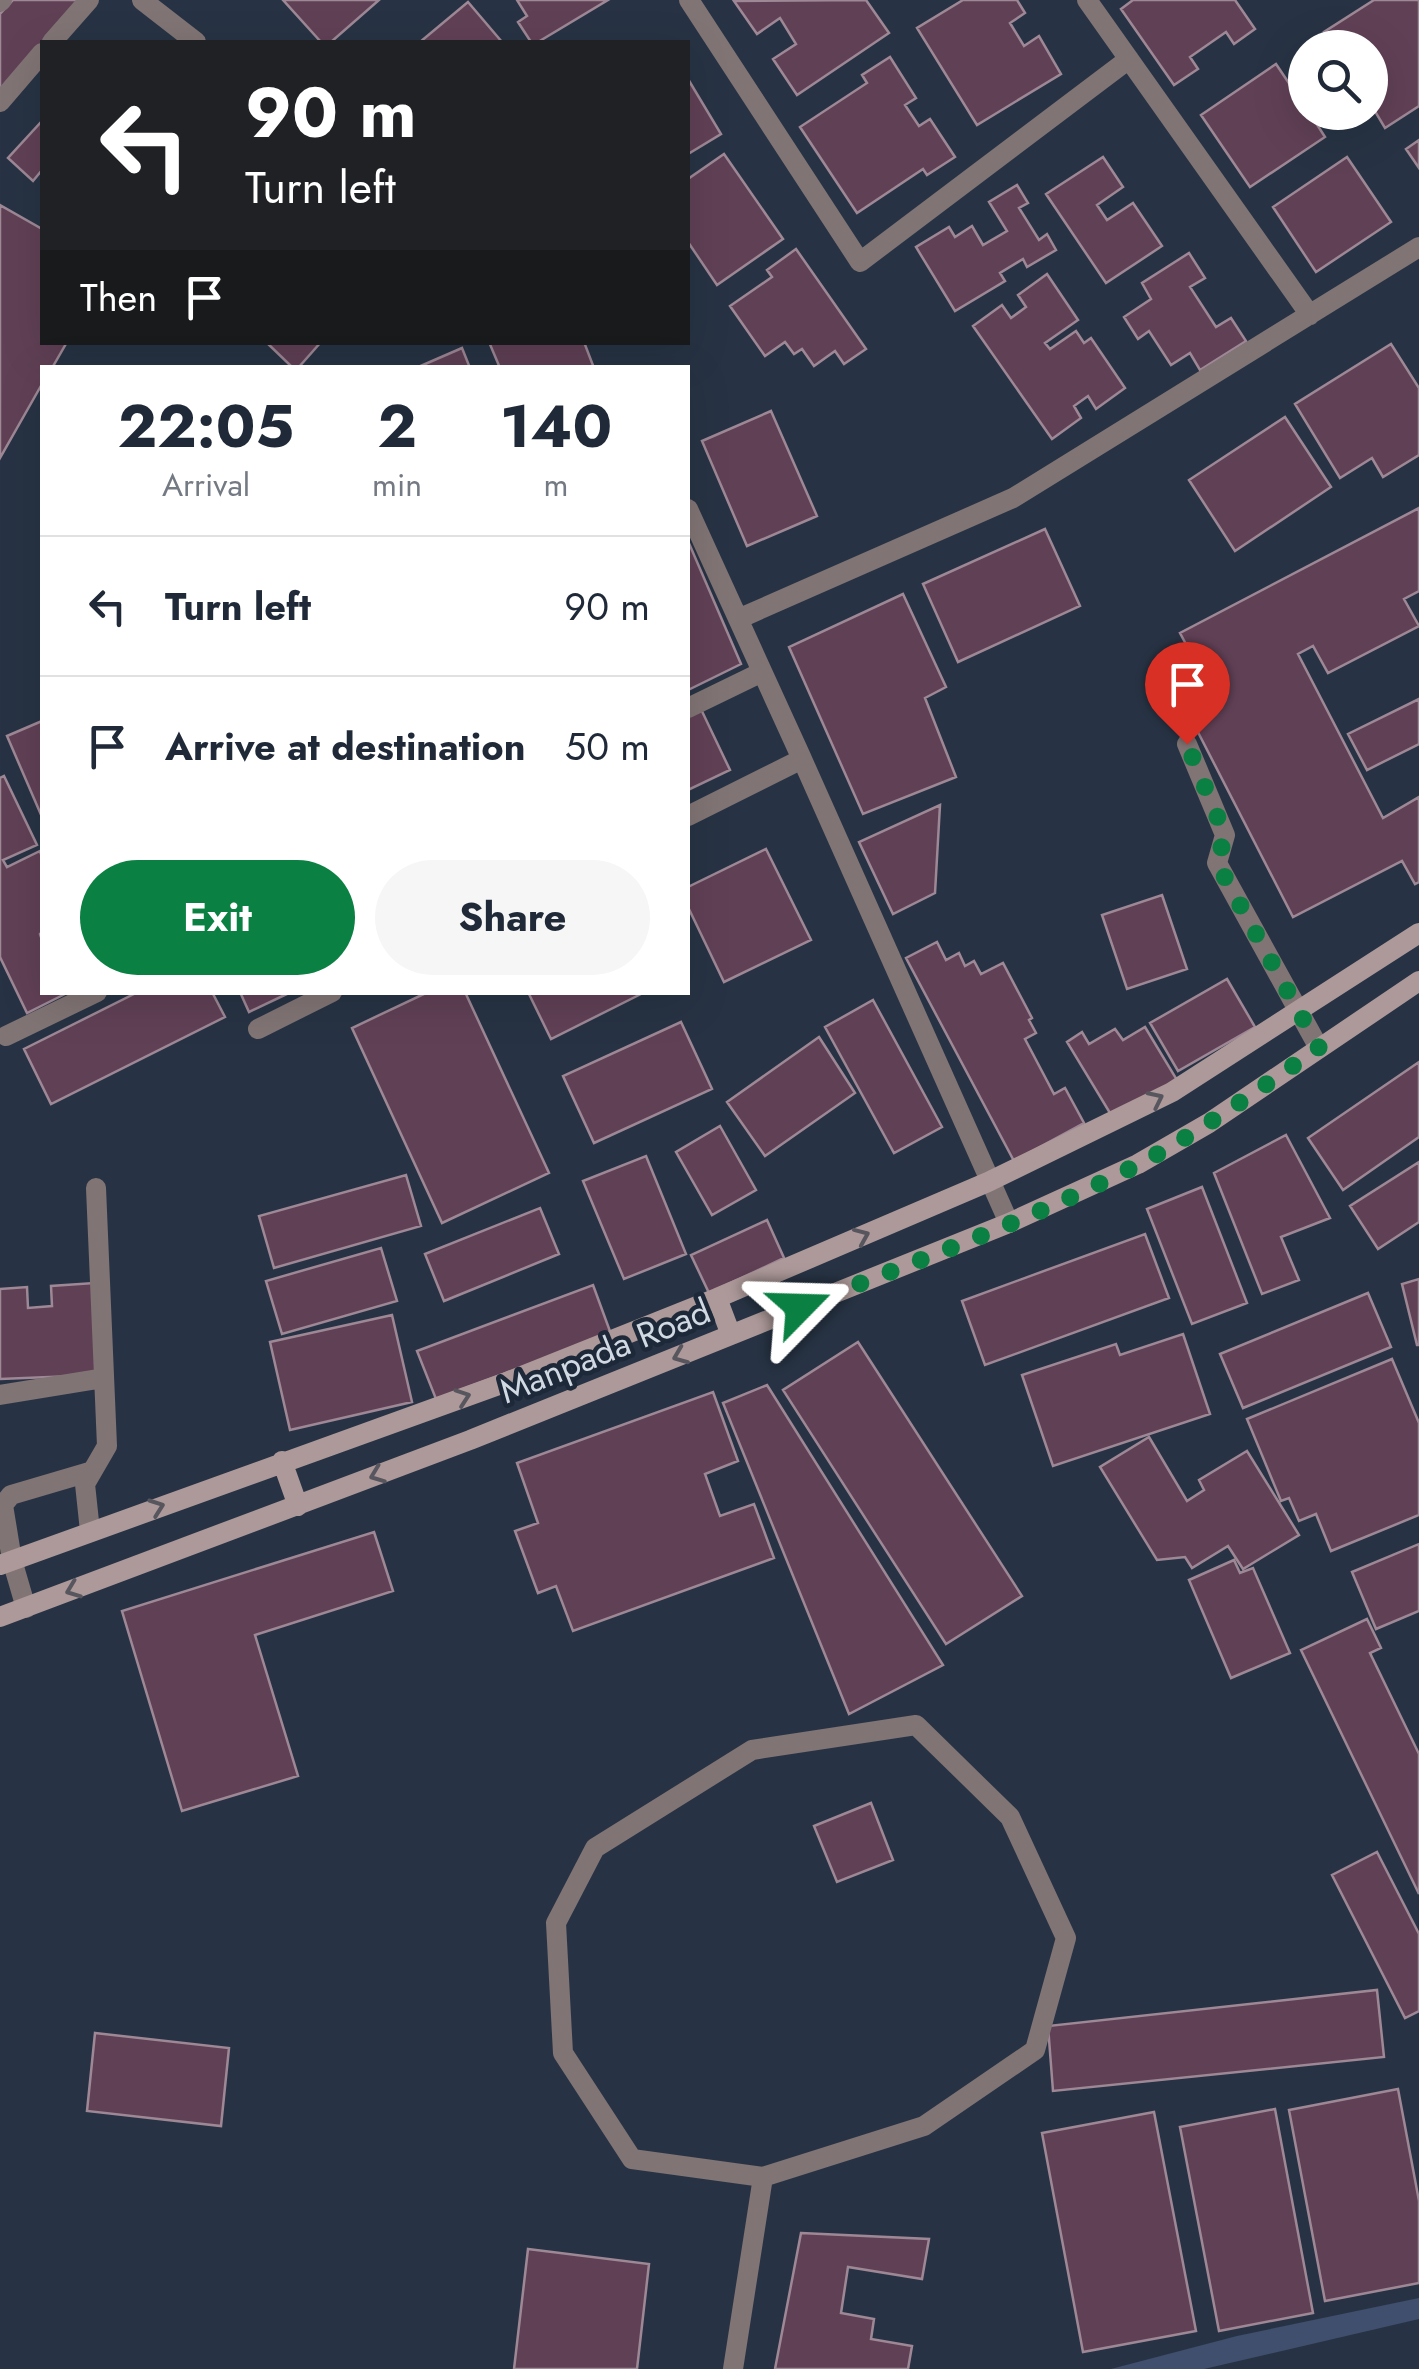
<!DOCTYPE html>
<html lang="en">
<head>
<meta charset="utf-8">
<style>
  body { margin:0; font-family:Jost,sans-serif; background:#f6f6f7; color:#1f2937; height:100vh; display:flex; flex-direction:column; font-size:38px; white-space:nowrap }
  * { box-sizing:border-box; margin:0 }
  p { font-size:32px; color:#747a83 }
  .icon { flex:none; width:55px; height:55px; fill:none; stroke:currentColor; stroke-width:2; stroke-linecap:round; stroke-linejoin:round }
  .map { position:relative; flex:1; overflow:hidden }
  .panel { position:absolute; left:40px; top:365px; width:650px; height:630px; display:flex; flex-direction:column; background:#fff; border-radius:0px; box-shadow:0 10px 40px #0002 }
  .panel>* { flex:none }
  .hud { position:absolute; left:40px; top:40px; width:650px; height:305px; border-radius:0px; box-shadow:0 10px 40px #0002; background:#202124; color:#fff; overflow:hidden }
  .tools { position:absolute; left:1288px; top:30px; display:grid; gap:20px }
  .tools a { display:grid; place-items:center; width:100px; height:100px; border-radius:50%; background:#fff; box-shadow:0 10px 40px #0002; font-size:50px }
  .pin { position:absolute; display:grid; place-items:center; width:85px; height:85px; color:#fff; margin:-102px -42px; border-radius:50% 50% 50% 0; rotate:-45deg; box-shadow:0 0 10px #0007 }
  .pin .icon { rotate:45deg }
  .me { position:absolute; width:110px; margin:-55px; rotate:68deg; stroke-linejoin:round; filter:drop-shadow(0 0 8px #0008) }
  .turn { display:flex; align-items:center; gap:35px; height:210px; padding:0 40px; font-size:45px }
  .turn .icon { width:130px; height:130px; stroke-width:2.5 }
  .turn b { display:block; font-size:70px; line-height:85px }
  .then { display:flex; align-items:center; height:95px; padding:0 40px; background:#0003; gap:20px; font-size:38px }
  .eta { display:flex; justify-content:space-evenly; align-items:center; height:170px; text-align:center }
  .eta b { font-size:60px; font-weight:700; line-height:70px }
  .cta { display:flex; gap:20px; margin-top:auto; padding:20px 40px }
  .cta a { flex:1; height:115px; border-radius:60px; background:#0b8043; color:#fff; font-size:40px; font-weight:700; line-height:115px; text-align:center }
  .cta a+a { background:#f6f6f7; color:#1f2937 }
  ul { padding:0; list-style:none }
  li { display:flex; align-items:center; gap:30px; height:140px; padding:0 40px; border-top:2px solid #e0e1e3 }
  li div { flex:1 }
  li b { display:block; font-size:38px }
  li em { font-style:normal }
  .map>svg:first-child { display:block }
  .water { fill:#404f6d }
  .building { fill:#604055; stroke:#9e8896; stroke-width:2.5 }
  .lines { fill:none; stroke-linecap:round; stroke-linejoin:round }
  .street { stroke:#817474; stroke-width:20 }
  .secondary { stroke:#ad9999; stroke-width:20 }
  .oneway { stroke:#57565f }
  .route { stroke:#0b8043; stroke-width:18; stroke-dasharray:0 32.4 }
  .labels { text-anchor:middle; stroke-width:9; stroke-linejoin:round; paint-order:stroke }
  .street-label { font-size:35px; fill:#d1d9e3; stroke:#1d2939 }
</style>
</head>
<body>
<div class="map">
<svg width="1419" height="2369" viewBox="0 0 1419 2369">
  <rect width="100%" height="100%" fill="#273344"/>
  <path class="water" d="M 1419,2298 L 1419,2319 L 1204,2369 L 1111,2369 L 1237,2336 Z"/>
  <path class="building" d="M 13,0 L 83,0 L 0,90 L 0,14 Z
    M 283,0 L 379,0 L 331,42 L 321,42 Z
    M 517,0 L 608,0 L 538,42 L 531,42 L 518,22 L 527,16 Z
    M 866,0 L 889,33 L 797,95 L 773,59 L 796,44 L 780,18 L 757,34 L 734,1 Z
    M 963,0 L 1017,0 L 1025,13 L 1010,23 L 1024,46 L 1039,36 L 1061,74 L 977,125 L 917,28 Z
    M 1133,0 L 1235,0 L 1255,29 L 1234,44 L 1226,32 L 1190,57 L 1198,69 L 1174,85 L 1121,9 Z
    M 1374,0 L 1419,0 L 1419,106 L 1385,128 L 1370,103 L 1370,48 L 1334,48 L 1324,32 Z
    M 468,2 L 502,42 L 420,42 Z
    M 890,57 L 916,98 L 905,105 L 919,126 L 930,119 L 955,157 L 927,175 L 923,169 L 857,213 L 800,127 L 867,83 L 862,75 Z
    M 1276,64 L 1305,107 L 1305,112 L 1309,112 L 1325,137 L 1250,187 L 1201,115 Z
    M 688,79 L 721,134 L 688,154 Z
    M 42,121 L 42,170 L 33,181 L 8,158 Z
    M 1419,140 L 1419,168 L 1406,149 Z
    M 724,154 L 783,239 L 717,285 L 688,242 L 688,179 Z
    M 1103,157 L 1123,187 L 1097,205 L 1107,220 L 1133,203 L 1162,246 L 1106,283 L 1046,194 Z
    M 1347,157 L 1391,222 L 1316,272 L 1273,207 Z
    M 1017,185 L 1028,203 L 1019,208 L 1039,240 L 1047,234 L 1056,250 L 1027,267 L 1023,259 L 1000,273 L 1005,281 L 955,311 L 916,247 L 949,227 L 955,237 L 972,226 L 983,245 L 1007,231 L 989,202 Z
    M 0,205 L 42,229 L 42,342 L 67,342 L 52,368 L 42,368 L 42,384 L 0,458 Z
    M 796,249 L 866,349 L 844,364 L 835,351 L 814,366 L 802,349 L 794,354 L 785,342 L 765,356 L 730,306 L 772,277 L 767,270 Z
    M 1189,253 L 1205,278 L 1190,287 L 1216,327 L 1231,318 L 1246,341 L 1200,370 L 1190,353 L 1171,365 L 1149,331 L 1138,339 L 1124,317 L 1151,299 L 1142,283 Z
    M 1047,274 L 1078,320 L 1045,343 L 1050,349 L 1076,331 L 1084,343 L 1091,338 L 1125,388 L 1096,409 L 1088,396 L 1074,406 L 1081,418 L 1052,439 L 973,326 L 1002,305 L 1011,318 L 1026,307 L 1018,295 Z
    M 266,342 L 321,342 L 298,368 L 293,368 Z
    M 489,342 L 584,342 L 594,368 L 500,368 Z
    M 1391,344 L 1419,388 L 1419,455 L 1383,477 L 1372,458 L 1340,478 L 1295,404 Z
    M 462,348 L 470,368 L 416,368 Z
    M 771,411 L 817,516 L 747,546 L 702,441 Z
    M 1285,417 L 1331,487 L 1235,551 L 1189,480 Z
    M 1419,508 L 1419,591 L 1404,599 L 1419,626 L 1328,673 L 1313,646 L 1298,654 L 1383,818 L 1419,797 L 1419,882 L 1415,884 L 1402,861 L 1293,917 L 1183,703 L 1210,689 L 1180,633 Z
    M 1045,529 L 1080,606 L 958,662 L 923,584 Z
    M 688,541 L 741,664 L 688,690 Z
    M 903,594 L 946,687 L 925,698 L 956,777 L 863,814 L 789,647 Z
    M 1419,699 L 1419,744 L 1367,770 L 1348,734 Z
    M 699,705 L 730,770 L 688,790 L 688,710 Z
    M 42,721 L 42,817 L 7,736 Z
    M 4,776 L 37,845 L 3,860 L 7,867 L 40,851 L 42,857 L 42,932 L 40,934 L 42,940 L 42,992 L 69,992 L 27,1013 L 0,957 L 0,778 Z
    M 940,805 L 935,893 L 893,914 L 859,842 Z
    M 766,849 L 811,940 L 724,982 L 688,907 L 688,887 Z
    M 1162,895 L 1187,969 L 1127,989 L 1102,915 Z
    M 937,942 L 946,960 L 959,953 L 965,966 L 974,961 L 981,974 L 1003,963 L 1032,1018 L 1029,1020 L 1036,1033 L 1025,1039 L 1054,1094 L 1065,1088 L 1084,1123 L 1014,1161 L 906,958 Z
    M 1227,979 L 1255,1027 L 1178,1071 L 1150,1023 Z
    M 138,992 L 212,992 L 225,1017 L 51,1104 L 24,1049 Z
    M 240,992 L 291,992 L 249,1012 Z
    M 428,992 L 465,992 L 549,1173 L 442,1223 L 352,1028 Z
    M 528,992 L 645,992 L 551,1039 Z
    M 873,1000 L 942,1127 L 894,1153 L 825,1027 Z
    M 681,1022 L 712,1089 L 594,1143 L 563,1076 Z
    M 1145,1027 L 1177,1080 L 1113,1118 L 1067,1042 L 1082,1032 L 1089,1044 L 1115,1029 L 1123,1040 Z
    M 819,1037 L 855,1093 L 765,1156 L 727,1102 Z
    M 1419,1062 L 1419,1137 L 1343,1190 L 1308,1138 Z
    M 720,1126 L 756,1190 L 712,1215 L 676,1152 Z
    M 1286,1135 L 1330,1218 L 1281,1237 L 1299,1280 L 1262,1294 L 1214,1173 Z
    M 646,1156 L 686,1254 L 624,1279 L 583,1181 Z
    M 1419,1162 L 1419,1222 L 1378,1249 L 1350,1206 Z
    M 406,1175 L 421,1226 L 274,1268 L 259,1216 Z
    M 1202,1187 L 1247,1303 L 1192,1324 L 1147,1209 Z
    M 540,1208 L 559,1254 L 444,1301 L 425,1254 Z
    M 767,1220 L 784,1258 L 709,1293 L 691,1255 Z
    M 1145,1234 L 1169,1298 L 985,1365 L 962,1301 Z
    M 381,1248 L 397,1301 L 282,1334 L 266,1281 Z
    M 1419,1279 L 1419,1345 L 1417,1345 L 1402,1284 Z
    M 94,1283 L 99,1375 L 0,1379 L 0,1289 L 27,1287 L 28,1308 L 52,1306 L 51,1286 Z
    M 593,1285 L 611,1334 L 436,1399 L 417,1351 Z
    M 1368,1293 L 1391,1347 L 1243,1408 L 1220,1354 Z
    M 392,1315 L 412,1402 L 290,1430 L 270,1342 Z
    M 1183,1334 L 1210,1414 L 1053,1466 L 1022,1375 L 1116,1344 L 1120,1355 Z
    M 858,1342 L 1022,1596 L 946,1644 L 783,1390 Z
    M 1392,1359 L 1419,1423 L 1419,1515 L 1331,1551 L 1316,1514 L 1299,1521 L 1289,1498 L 1281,1501 L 1247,1419 Z
    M 767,1385 L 943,1665 L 849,1714 L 723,1403 Z
    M 713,1392 L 738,1461 L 705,1474 L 720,1516 L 754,1504 L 774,1558 L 573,1631 L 556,1586 L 538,1593 L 515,1531 L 538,1523 L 517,1463 Z
    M 1149,1437 L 1187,1501 L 1204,1490 L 1199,1480 L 1247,1451 L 1299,1535 L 1243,1569 L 1228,1546 L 1192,1568 L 1185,1557 L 1157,1560 L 1100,1467 Z
    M 374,1532 L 393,1591 L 255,1635 L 298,1776 L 182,1811 L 122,1611 Z
    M 1419,1544 L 1419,1611 L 1376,1629 L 1352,1572 Z
    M 1234,1560 L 1240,1573 L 1253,1568 L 1290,1653 L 1231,1678 L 1189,1580 Z
    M 1367,1619 L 1381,1648 L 1370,1653 L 1419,1754 L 1419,1894 L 1301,1650 Z
    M 871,1803 L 893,1860 L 837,1882 L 814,1826 Z
    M 1377,1852 L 1419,1934 L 1419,2011 L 1405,2018 L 1332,1875 Z
    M 1377,1990 L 1384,2057 L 1053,2091 L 1048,2026 Z
    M 95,2033 L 229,2048 L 221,2126 L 87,2111 Z
    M 1398,2089 L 1419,2201 L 1419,2283 L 1325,2301 L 1289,2110 Z
    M 1275,2109 L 1313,2313 L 1219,2331 L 1180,2127 Z
    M 1154,2112 L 1196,2331 L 1083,2352 L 1042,2133 Z
    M 801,2233 L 929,2239 L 922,2279 L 848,2267 L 841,2313 L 874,2319 L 871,2339 L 912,2346 L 908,2369 L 775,2369 Z
    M 528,2249 L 649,2264 L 637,2369 L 514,2369 Z"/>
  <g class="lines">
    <path class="street" d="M 142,0 L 196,42
      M 689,0 L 860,262 L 1129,59
      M 1087,0 L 1310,315
      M 0,2 L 2,0
      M 52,42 L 89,0
      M 0,102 L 42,53
      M 688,509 L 802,759
      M 738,619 L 1013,498 L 1419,247
      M 688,708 L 762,672
      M 1187,744 L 1225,835 L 1217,863 L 1319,1048
      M 688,816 L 802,759 L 1009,1223
      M 258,1029 L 332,992
      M 6,1036 L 97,992
      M 0,1395 L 104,1378
      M 90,1531 L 85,1484 L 107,1446 L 96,1188
      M 26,1608 L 12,1560 L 3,1505 L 11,1495 L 89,1472
      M 916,1725 L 1010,1817 L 1066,1938 L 1035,2050 L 924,2126 L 763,2177 L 632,2159 L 563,2053 L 556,1923 L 595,1848 L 752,1750 Z
      M 733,2369 L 763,2177"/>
    <path class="secondary" d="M 717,1298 L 731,1335
      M 282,1461 L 298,1506
      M 0,1565 L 504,1383 L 717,1298 L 988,1182 L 1172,1092 L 1419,933
      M 0,1617 L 470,1440 L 1009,1223 L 1138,1164 L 1209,1123 L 1419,981"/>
  </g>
  <defs><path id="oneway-chevron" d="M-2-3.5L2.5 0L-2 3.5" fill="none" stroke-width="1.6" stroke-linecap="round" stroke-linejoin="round" transform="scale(2.5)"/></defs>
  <g class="oneway">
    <use href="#oneway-chevron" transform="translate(1156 1099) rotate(-26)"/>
    <use href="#oneway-chevron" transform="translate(862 1236) rotate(-23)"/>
    <use href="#oneway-chevron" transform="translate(680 1356) rotate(158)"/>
    <use href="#oneway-chevron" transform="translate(463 1397) rotate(-19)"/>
    <use href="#oneway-chevron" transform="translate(377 1475) rotate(159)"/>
    <use href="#oneway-chevron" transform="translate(157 1507) rotate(-20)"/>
    <use href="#oneway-chevron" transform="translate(73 1590) rotate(159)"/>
  </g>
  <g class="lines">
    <path class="route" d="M 800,1307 C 914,1262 1031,1220 1139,1164 C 1202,1131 1260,1088 1319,1048 L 1217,863 L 1225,835 L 1187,744"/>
  </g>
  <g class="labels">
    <g class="street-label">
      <text transform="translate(605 1351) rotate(-22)" y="12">Manpada Road</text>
    </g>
  </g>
</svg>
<div class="tools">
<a><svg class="icon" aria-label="search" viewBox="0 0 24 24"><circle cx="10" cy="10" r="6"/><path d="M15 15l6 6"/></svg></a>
</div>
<div class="pin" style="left:1187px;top:744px;background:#d93025"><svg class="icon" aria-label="arrive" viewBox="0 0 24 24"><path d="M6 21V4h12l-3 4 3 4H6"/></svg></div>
<svg class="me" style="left:800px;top:1307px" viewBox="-20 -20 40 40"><path d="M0-17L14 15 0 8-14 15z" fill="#0b8043" stroke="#fff" stroke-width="4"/></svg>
<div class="hud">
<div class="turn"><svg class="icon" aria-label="left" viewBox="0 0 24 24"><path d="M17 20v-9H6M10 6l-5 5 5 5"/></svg><div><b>90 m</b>Turn left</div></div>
<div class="then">Then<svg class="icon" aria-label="arrive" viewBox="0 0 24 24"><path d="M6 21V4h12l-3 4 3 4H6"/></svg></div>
</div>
<section class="panel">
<div class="eta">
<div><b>22:05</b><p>Arrival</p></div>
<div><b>2</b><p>min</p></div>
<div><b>140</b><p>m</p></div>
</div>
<ul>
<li><svg class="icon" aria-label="left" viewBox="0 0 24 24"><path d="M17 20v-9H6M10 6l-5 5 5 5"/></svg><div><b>Turn left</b></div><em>90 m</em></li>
<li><svg class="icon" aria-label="arrive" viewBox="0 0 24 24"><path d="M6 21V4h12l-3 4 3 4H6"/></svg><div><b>Arrive at destination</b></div><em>50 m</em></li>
</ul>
<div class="cta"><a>Exit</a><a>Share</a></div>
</section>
</div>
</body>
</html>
